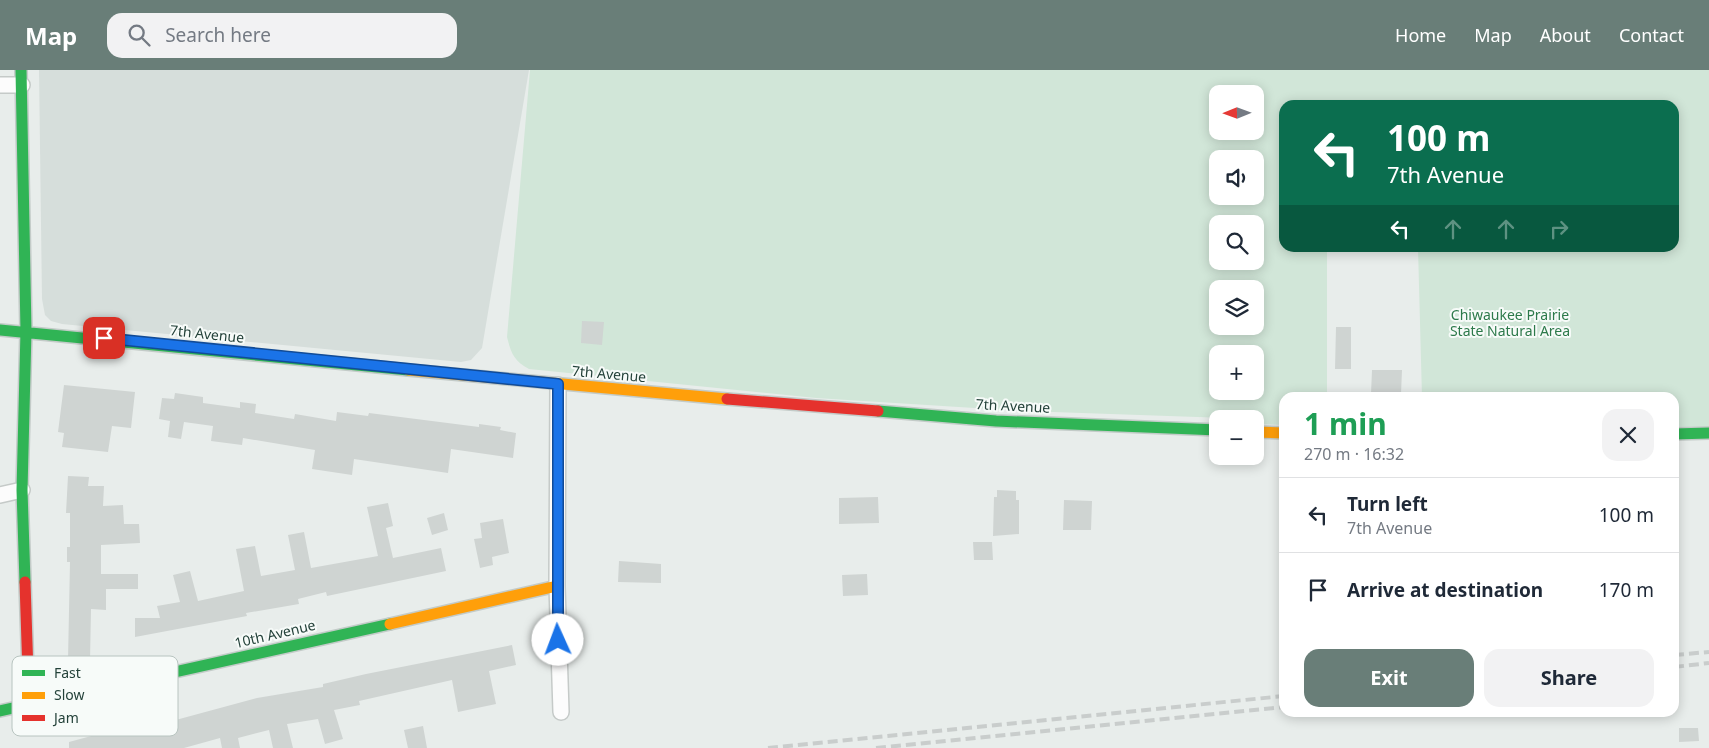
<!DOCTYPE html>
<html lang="en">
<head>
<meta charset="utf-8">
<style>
  body { margin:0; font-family:"Noto Sans",sans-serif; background:#f2f2f3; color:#1f2937; height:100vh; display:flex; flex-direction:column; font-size:19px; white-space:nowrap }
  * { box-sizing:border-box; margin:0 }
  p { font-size:16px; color:#747a83 }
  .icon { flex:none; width:28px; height:28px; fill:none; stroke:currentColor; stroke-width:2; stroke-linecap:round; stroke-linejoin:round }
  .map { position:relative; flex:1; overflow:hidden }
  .side { position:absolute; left:1279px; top:322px; width:400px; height:325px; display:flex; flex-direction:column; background:#fff; border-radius:15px; box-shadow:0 2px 12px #0003 }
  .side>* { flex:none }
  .hud { position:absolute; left:1279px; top:30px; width:400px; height:152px; border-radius:15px; box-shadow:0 2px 12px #0003; background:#0b6e4f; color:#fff; overflow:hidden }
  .needle { width:32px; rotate:269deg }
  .buttons { position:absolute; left:1209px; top:15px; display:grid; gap:10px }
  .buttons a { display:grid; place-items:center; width:55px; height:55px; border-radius:10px; background:#fff; box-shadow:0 2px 12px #0003; font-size:25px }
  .pin { position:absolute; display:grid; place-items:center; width:42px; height:42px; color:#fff; margin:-21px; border-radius:10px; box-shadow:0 2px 8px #0006 }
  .me { position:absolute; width:55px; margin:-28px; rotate:358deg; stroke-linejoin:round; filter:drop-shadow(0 0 4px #0008) }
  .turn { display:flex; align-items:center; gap:18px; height:105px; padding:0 25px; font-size:22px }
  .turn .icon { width:65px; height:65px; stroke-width:2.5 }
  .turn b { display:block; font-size:35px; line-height:42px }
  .lanes { display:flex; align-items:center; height:48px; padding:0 25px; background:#0003; justify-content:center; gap:25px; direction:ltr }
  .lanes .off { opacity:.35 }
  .round { display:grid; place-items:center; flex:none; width:52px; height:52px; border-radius:15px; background:#f2f2f3 }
  .headline { display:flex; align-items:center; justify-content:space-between; height:85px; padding:0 25px }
  h1 { font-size:30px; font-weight:700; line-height:38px; color:#1e9e55 }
  .primary-button { display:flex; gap:10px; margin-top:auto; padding:10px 25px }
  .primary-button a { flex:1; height:58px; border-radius:15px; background:#697e78; color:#fff; font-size:20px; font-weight:700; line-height:58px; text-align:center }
  .primary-button a+a { background:#f2f2f3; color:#1f2937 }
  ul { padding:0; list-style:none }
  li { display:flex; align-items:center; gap:15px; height:75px; padding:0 25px; border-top:1px solid #e0e1e3 }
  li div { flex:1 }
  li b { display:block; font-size:19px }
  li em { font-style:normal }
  header { display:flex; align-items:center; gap:30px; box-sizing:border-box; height:70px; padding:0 25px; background:#697e78; color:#fff }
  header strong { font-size:24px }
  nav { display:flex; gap:28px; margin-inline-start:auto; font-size:18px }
  .search { width:350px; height:45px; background:#f2f2f3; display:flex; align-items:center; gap:12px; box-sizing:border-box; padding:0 18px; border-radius:15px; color:#747a83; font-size:19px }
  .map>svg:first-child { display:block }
  .built { fill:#d6dedb }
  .green { fill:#d1e6d8; fill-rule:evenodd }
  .building { fill:#cfd4d2 }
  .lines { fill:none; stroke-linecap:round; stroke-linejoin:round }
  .street-casing { stroke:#c5cac8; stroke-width:18 }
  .fast-casing { stroke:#c3cbc8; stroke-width:14 }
  .slow-casing { stroke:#c3cbc8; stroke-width:14 }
  .jam-casing { stroke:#c3cbc8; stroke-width:14 }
  .street { stroke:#fcfcfc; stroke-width:15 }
  .fast { stroke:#30b455; stroke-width:11 }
  .slow { stroke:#ff9f0a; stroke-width:11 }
  .jam { stroke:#e5322d; stroke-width:11 }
  .rail { stroke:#c9cdcc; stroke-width:4; stroke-dasharray:10 5; stroke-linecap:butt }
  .route-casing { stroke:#114b97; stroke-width:12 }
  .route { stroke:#1a73e8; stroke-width:9 }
  .labels { text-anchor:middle; stroke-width:4; stroke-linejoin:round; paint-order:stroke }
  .park-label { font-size:14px; fill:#2d7a4b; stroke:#f7fbf9 }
  .street-label { font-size:14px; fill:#24423a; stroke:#f7fbf9 }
  .key { fill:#f7fbf9; stroke:#b8c4c0; stroke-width:1 }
  .key-label { font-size:14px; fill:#24423a }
</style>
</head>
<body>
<header>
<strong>Map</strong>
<div class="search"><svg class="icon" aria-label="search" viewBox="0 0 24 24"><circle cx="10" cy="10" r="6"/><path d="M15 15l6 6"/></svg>Search here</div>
<nav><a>Home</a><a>Map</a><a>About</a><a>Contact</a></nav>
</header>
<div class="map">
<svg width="1709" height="678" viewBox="0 0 1709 678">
  <rect width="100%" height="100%" fill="#e8edeb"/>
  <path class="built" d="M 39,0 L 529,0 L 482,278 L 471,290 L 461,292 L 62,254 L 51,251 L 45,245 L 42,229 Z"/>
  <path class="green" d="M 530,0 L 1709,0 L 1709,356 L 1674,357 L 1674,328 L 1422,327 L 1418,178 L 1674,178 L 1674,35 L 1284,35 L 1284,178 L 1327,178 L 1327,327 L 1284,328 L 1284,355 L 1255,354 L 1255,349 L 1024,341 L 816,328 L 529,299 C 514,291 511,283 507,267 ZM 1218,24 L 1255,24 L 1255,61 L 1218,61 ZM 1218,89 L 1255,89 L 1255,126 L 1218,126 ZM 1218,154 L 1255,154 L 1255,191 L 1218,191 ZM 1218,219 L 1255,219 L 1255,256 L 1218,256 ZM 1218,284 L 1255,284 L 1255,321 L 1218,321 Z"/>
  <path class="building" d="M 582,251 L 604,252 L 602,275 L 581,273 Z
    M 1336,257 L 1351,257 L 1351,299 L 1335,299 Z
    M 1372,300 L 1402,300 L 1401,324 L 1371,324 Z
    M 64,315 L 135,322 L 131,358 L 112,356 L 108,382 L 62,377 L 64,363 L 58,362 Z
    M 175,323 L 203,327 L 203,333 L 240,338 L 240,332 L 256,334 L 255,343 L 294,349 L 295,344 L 336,351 L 337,342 L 368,346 L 369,343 L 479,357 L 479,354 L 501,357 L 500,360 L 516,363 L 513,388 L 451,379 L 448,403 L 354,389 L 352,405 L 312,399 L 315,380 L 243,368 L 242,375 L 211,371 L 213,356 L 184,352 L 181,369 L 168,367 L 170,351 L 159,349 L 162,328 L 174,329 Z
    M 68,406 L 89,407 L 88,416 L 104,416 L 103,436 L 123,435 L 124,454 L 139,454 L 140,473 L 101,475 L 101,504 L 138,504 L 138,519 L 106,519 L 106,540 L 91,539 L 90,591 L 68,590 L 70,492 L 67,492 L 67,477 L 70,477 L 70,443 L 66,443 Z
    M 997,420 L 1016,421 L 1016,430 L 1019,430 L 1019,464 L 993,466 L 994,427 L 997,427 Z
    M 878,427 L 879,453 L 839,454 L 839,428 Z
    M 1064,430 L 1092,431 L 1091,460 L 1063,460 Z
    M 388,433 L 393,456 L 386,458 L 393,488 L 441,478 L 446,501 L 327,526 L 326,522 L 298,529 L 299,534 L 246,543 L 247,546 L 135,567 L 135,548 L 160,548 L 157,536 L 180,532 L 173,505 L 190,501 L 198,531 L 244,521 L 236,479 L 255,476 L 261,506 L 295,500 L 288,465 L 304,462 L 311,498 L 378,486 L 367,437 Z
    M 444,443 L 448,460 L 432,465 L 427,448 Z
    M 503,449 L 509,483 L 492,487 L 493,495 L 480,498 L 474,469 L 482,468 L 480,453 Z
    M 973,472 L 992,472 L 993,490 L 974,490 Z
    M 619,491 L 661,494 L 661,513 L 618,512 Z
    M 867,504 L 868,525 L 843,526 L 842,505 Z
    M 512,575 L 516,595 L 489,601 L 496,634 L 458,642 L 452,610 L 359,631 L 360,635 L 334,640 L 343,669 L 325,674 L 318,649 L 287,654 L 293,678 L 273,678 L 269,660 L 238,668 L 240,678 L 222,678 L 220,668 L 184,678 L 69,678 L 69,672 L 95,665 L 160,650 L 161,654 L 257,628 L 323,617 L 323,614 L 366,604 Z
    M 423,656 L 427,678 L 408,678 L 404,660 Z
    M 1679,658 L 1698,658 L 1699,671 L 1679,672 Z"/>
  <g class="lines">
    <defs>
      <path id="street" d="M 0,15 L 22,15
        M 558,315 L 557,516 L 561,642
        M 0,425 L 22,420"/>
      <path id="fast" d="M 21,0 L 26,261 L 22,420 L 25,512
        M 0,260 L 408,300
        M 878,341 L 996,351 L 1218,360
        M 1674,364 L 1709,363
        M 0,641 L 390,554"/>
      <path id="slow" d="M 408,300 L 727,329
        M 1255,362 L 1284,363
        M 390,554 L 557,516"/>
      <path id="jam" d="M 727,329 L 878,341
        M 25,512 L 29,634"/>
    </defs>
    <use href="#street" class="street-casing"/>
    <use href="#fast" class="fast-casing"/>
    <use href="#slow" class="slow-casing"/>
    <use href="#jam" class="jam-casing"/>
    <use href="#street" class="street"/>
    <use href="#fast" class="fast"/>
    <use href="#slow" class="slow"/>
    <use href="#jam" class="jam"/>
    <path class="rail" d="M 1674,585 L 1709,582
      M 1674,597 L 1709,593
      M 768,678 L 1284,626
      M 876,678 L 1284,637"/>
  </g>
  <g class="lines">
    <defs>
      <path id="route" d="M 104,268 L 558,314 L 558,570"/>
    </defs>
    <use href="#route" class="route-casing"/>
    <use href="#route" class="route"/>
  </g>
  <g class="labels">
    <g class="park-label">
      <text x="1510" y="250">Chiwaukee Prairie<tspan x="1510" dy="16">State Natural Area</tspan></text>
    </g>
    <g class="street-label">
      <text transform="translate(207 264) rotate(6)" y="5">7th Avenue</text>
      <text transform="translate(609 304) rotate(5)" y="5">7th Avenue</text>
      <text transform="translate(1013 336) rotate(3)" y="5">7th Avenue</text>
      <text transform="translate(275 564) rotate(-13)" y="5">10th Avenue</text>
    </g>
  </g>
  <rect x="12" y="586" width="166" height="80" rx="8" class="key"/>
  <rect x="22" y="600" width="23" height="6" fill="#30b455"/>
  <rect x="22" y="622" width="23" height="7" fill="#ff9f0a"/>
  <rect x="22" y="645" width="23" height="6" fill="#e5322d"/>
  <g class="key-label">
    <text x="54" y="608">Fast</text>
    <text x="54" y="630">Slow</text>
    <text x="54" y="653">Jam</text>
  </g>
</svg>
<div class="buttons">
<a><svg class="needle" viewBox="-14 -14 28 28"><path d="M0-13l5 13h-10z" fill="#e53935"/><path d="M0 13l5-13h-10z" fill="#747a83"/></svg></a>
<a><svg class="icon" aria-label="sound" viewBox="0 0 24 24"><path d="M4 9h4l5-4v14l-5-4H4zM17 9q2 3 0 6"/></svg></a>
<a><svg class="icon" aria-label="search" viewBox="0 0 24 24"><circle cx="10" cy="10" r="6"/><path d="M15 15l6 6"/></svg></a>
<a><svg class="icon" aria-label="layers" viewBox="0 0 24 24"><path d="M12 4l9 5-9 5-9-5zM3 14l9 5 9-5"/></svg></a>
<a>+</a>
<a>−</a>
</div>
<div class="pin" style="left:104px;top:268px;background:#d93025"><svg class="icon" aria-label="arrive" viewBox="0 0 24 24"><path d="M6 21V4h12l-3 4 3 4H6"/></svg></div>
<svg class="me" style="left:558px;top:570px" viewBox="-20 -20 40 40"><circle r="19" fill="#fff"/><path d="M0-13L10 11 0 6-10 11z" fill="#1a73e8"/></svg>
<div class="hud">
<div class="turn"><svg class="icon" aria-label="left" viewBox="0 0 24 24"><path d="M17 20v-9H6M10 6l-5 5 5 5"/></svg><div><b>100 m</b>7th Avenue</div></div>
<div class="lanes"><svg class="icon" aria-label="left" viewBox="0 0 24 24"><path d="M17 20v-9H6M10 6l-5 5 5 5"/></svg><svg class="icon off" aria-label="ahead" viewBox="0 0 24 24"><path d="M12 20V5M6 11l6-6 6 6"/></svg><svg class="icon off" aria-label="ahead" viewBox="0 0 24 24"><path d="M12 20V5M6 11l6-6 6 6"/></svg><svg class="icon off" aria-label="right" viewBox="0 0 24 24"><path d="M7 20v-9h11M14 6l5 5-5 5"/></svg></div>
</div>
<section class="side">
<div class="headline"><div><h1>1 min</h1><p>270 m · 16:32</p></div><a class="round"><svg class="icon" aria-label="close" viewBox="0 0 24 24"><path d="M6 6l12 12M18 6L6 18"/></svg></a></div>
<ul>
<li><svg class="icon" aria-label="left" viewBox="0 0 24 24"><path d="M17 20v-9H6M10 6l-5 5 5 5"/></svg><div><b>Turn left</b><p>7th Avenue</p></div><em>100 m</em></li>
<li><svg class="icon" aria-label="arrive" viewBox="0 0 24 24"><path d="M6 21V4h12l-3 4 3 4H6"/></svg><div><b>Arrive at destination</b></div><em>170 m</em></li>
</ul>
<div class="primary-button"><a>Exit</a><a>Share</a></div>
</section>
</div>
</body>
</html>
